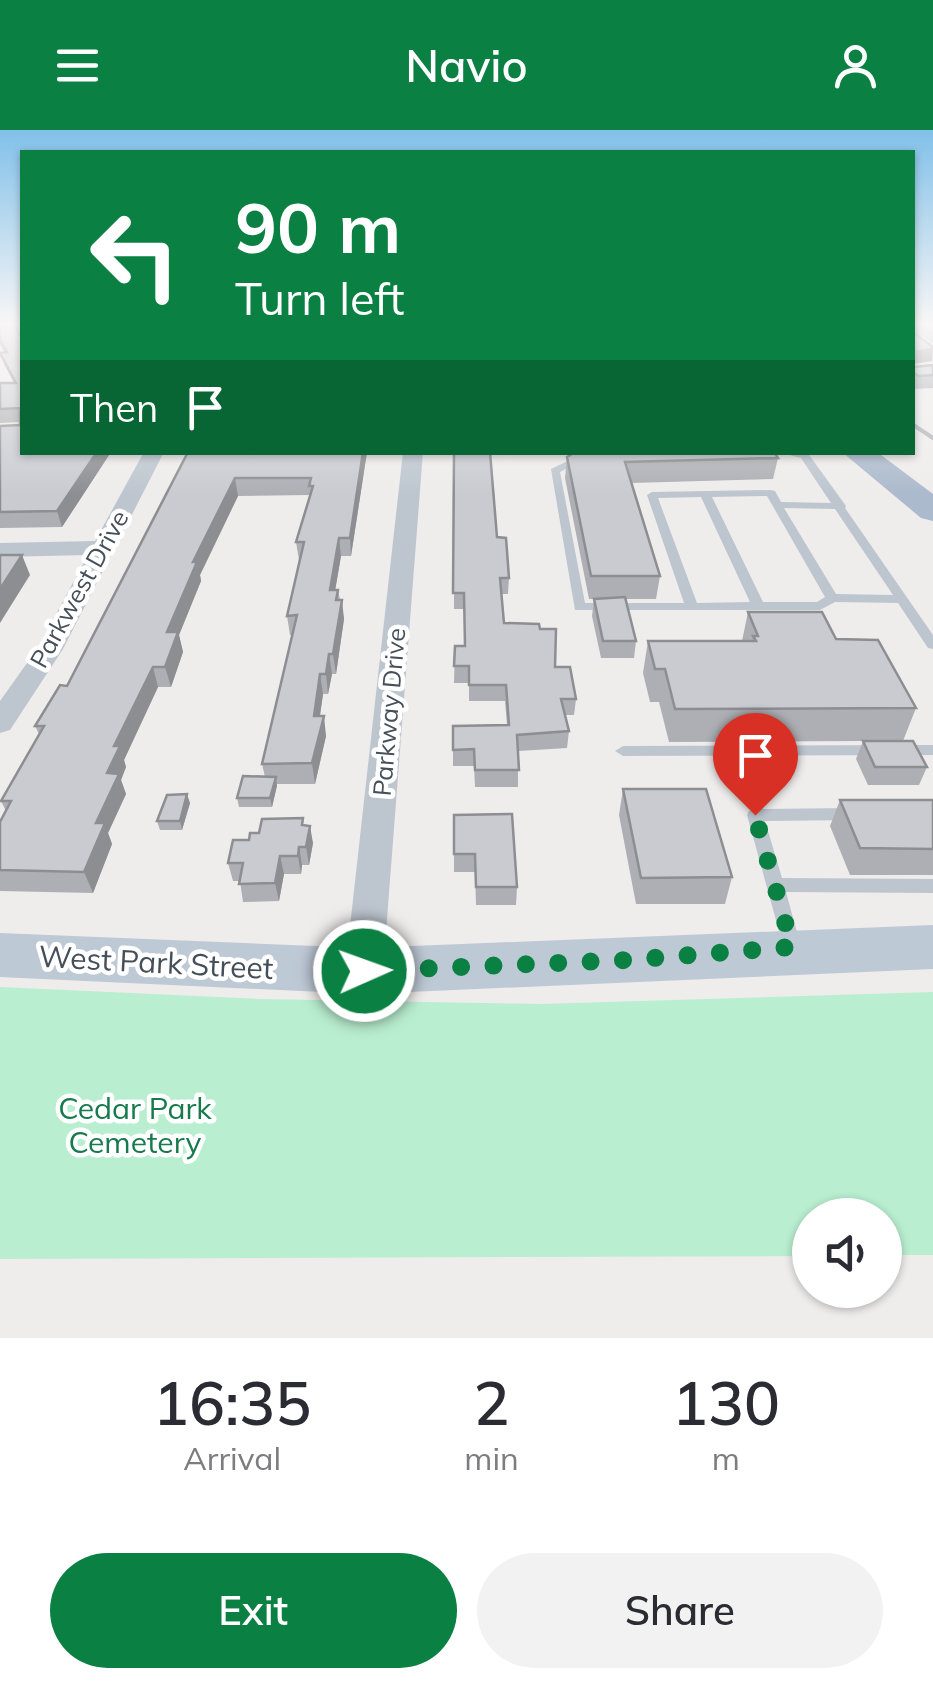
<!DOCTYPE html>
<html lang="en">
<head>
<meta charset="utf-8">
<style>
  body { margin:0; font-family:Mulish,sans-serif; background:#f2f2f3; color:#2b2b33; height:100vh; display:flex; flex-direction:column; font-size:38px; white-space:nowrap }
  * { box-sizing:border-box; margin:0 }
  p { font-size:32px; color:#7c7c81 }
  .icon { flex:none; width:55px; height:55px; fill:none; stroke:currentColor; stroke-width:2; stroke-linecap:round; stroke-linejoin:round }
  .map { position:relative; height:1208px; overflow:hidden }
  .drawer { display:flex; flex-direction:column; background:#fff; flex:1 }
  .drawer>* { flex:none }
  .guide { position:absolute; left:20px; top:20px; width:895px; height:305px; border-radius:0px; box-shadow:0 2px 8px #0004; background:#0b8043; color:#fff; overflow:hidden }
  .tools { position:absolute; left:792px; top:1068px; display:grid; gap:20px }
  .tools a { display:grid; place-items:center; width:110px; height:110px; border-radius:50%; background:#fff; box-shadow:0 2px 8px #0004; font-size:50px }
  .pin { position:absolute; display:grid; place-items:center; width:85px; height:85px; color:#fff; margin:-102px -42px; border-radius:50% 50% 50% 0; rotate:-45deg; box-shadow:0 0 10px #0007 }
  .pin .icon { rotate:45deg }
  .me { position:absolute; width:110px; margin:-55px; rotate:88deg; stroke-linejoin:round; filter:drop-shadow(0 0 8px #0008) }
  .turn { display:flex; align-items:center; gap:35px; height:210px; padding:0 50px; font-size:45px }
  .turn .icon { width:130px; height:130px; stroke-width:2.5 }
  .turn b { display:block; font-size:70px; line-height:85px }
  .then { display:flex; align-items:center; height:95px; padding:0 50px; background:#0003; gap:20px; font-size:38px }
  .eta { display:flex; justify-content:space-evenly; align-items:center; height:170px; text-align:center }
  .eta b { font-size:60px; font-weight:600; line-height:70px }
  .primary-button { display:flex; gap:20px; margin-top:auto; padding:20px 50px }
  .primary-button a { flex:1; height:115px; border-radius:60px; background:#0b8043; color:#fff; font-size:40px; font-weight:600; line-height:115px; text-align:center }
  .primary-button a+a { background:#f2f2f3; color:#2b2b33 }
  header { display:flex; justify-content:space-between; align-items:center; height:130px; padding:0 50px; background:#0b8043; color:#fff; font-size:45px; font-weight:600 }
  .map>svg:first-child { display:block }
  .green { fill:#b9eed0 }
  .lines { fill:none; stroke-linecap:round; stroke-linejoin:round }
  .lane { fill:#bdc6cf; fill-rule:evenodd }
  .street { fill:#bdc6cf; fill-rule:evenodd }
  .secondary { fill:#bec9d6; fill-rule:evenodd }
  .primary { fill:#abbacc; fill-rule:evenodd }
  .rail { stroke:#aeb1b7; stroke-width:4 }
  .wall { fill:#adafb4 }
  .shaded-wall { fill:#8d8e92 }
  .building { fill:#c9cbd1; stroke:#8d8e92; stroke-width:2.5 }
  .route { stroke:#0b8043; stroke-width:18; stroke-dasharray:0 32.4 }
  .labels { text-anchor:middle; stroke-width:9; stroke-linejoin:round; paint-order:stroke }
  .street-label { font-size:25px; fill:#454f59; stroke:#fff }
  .near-street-label { font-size:30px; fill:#454f59; stroke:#fff }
  .near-park-label { font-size:30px; fill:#177a4c; stroke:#fff }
</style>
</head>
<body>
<header><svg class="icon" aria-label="menu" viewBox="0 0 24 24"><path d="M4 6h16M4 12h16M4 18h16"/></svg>Navio<svg class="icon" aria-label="person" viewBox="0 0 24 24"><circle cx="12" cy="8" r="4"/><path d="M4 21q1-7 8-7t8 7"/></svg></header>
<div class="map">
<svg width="933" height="1208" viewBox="0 0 933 1208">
  <rect width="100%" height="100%" fill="#efecec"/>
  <path class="green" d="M 0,857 L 259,869 L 542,874 L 933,862 L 933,1125 L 885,1125 L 885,1085 L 810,1085 L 810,1126 L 0,1129 Z"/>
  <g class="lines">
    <path class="lane" d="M 778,322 L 807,322 L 846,376 L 845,378 L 933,505 L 933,519 L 928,518 L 898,473 L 835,472 L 820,480 L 575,480 L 551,339 L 578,326 L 587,328 L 560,342 L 585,473 L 684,473 L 647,365 L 652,362 L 771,360 L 775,361 L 781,372 L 831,373 L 801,328 ZM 767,366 L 825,467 L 817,472 L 763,472 L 712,367 ZM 701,367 L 750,472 L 697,473 L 658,368 ZM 784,378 L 835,379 L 893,465 L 836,464 Z
      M 933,615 L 933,625 L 623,626 L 615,621 L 623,616 Z
      M 854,678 L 860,680 L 862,684 L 860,688 L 854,690 L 765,691 L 782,748 L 933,749 L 933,763 L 786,762 L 801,817 L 799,823 L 792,825 L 785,823 L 747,685 L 749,681 L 755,679 Z"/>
    <path class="street" d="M 912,194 L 925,194 L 933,200 L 933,213 L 912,199 Z
      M 144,322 L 164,322 L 63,519 L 10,600 L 0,603 L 0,571 L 37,519 L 88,425 L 0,427 L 0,413 L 95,411 Z
      M 403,322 L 423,322 L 383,841 L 378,853 L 364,857 L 350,853 L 345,841 Z"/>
    <path class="secondary" d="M 933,795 L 933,839 L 364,864 L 0,847 L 0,803 L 364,818 Z"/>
    <path class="primary" d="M 842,322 L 877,322 L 933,364 L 933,391 L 921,388 Z"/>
    <path class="rail" d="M 912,294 L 933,308"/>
  </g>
  <path class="wall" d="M 0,194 L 22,208 L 22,322 L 111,322 L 62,397 L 0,398 L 0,296 L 20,295 L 20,292 L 0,293 L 0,253 L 14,253 L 5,236 L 0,223 L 4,222 L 0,215 Z
    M 912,201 L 932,231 L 913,234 L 913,237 L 933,235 L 933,258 L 915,259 L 912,258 Z
    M 184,322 L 367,322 L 351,426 L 341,426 L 335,460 L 338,460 L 344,489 L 336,544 L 332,544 L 328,564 L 323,564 L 320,586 L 326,606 L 315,654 L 277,654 L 272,677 L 239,677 L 237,668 L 265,647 L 262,634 L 292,505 L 290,505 L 287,486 L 299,430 L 296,412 L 310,365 L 238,366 L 200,445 L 201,451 L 179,505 L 183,522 L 171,557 L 158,557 L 124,630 L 126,637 L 121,650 L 126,664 L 108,703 L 112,714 L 93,763 L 0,761 L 0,692 L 6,681 L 1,671 L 39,604 L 35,596 L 67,556 L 186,328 Z
    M 454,323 L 497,407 L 509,448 L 508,464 L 501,464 L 504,493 L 540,499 L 555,537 L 576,569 L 574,585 L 565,585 L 569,601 L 567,618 L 518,621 L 518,657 L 475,657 L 474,636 L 453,636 L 453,596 L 507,595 L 505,571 L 469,571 L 469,553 L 454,553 L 455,516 L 465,516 L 464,479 L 454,479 Z
    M 567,327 L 778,328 L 773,349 L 631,353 L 660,446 L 656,469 L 625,469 L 636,511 L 634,528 L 601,528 L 592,486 L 594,469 L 589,469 L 565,348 Z
    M 748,482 L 836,509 L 916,578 L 903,611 L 927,637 L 919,655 L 868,655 L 856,629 L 863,611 L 669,612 L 659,572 L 650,572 L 643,543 L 648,511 L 742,511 Z
    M 623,659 L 732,747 L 725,774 L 636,774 L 619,685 Z
    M 840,670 L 933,670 L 933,745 L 850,745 L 830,696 Z
    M 190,673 L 182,700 L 160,700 L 157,691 Z
    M 454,685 L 517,757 L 516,775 L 476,775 L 475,742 L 454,742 Z
    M 304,695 L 313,713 L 309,735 L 302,735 L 301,744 L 284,744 L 279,771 L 243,772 L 240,751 L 233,751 L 228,733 L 249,710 L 259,703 Z"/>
  <path class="shaded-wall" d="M 933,219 L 932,231 L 912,234 L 913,222 Z
    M 97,322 L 111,322 L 62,397 L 57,381 Z
    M 363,322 L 367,322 L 351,426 L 350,408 Z
    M 235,348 L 238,366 L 200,445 L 201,451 L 179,505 L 183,522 L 171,557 L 165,537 L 167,502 L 193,432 Z
    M 339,408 L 341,426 L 332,479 L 330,460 Z
    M 22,425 L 30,445 L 0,493 L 0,459 Z
    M 342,470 L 344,489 L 336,544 L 333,524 Z
    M 329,524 L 332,544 L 328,564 L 326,544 Z
    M 153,537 L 158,557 L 124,630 L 126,637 L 121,650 L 126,664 L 108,703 L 112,714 L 93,763 L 84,742 L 114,616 Z
    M 320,544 L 323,564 L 317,606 L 314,586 Z
    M 324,586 L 326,606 L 315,654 L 312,633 Z
    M 276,647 L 277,656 L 272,677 L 270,668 Z
    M 187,664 L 190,673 L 182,700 L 180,691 Z
    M 310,696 L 313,713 L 309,735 L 306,717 Z
    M 299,717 L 302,735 L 301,744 L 298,726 Z
    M 280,726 L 284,744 L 279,771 L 275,753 Z"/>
  <path class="building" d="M 0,194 L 14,194 L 22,208 L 22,322 L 97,322 L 57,381 L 0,382 L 0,296 L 20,295 L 20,278 L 0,279 L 0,253 L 16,253 L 0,223 L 7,222 L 0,210 Z
    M 912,201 L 933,217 L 933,219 L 913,222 L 913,237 L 933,235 L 933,245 L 919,246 L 912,242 Z
    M 188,322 L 363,322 L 350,408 L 339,408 L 330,460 L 338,460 L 336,470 L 342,470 L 333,524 L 329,524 L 326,544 L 320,544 L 314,586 L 324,586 L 312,633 L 262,634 L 297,485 L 287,486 L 304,412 L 296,412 L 313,356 L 309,356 L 311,348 L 235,348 L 193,432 L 197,432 L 167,502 L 178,502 L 165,537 L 153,537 L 114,616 L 120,616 L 107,643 L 119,644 L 96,693 L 105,693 L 84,742 L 0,740 L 0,692 L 11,671 L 1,671 L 44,596 L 35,596 L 60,555 L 67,556 Z
    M 490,322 L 497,407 L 506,408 L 509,448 L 500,448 L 504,493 L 539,494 L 540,499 L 556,499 L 555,537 L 570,537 L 576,569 L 561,569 L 569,601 L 517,605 L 519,640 L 475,640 L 474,619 L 453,620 L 453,596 L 509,595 L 506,555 L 469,555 L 469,536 L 454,536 L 455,516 L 465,516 L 464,463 L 453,463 L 454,323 Z
    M 575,322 L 774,322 L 778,328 L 625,332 L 660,446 L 591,446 L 567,327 Z
    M 0,425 L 22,425 L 0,459 Z
    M 625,467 L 636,511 L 603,511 L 594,469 Z
    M 748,482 L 822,482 L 836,509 L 878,510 L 916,578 L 675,579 L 665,539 L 655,539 L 648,511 L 756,511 L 753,506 L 758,506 Z
    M 863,611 L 913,611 L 927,637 L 875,637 Z
    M 243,646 L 276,647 L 270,668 L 237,668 Z
    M 623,659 L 706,659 L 732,747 L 641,748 Z
    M 187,664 L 180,691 L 157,691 L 167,665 Z
    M 840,670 L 933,670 L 933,719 L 860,718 Z
    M 512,684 L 517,757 L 476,757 L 475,724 L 454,724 L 454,685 Z
    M 303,688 L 302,695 L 310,696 L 306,717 L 299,717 L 298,726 L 280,726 L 275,753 L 239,754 L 243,733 L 228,733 L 233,710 L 249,710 L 250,703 L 259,703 L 262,689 Z"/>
  <linearGradient id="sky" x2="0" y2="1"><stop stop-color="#81c0e9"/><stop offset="0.53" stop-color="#f8f6f6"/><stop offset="1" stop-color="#f8f6f6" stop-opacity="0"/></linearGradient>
  <rect width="933" height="364" fill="url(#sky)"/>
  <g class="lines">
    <path class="route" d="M 364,841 L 628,830 L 792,817 L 755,685"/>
  </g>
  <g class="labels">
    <g class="street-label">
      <text transform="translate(79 459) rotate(-61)" y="9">Parkwest Drive</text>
      <text transform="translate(389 582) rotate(-85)" y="9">Parkway Drive</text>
    </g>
    <g class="near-street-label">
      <text transform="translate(156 833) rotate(3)" y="10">West Park Street</text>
    </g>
    <g class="near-park-label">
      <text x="135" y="989">Cedar Park<tspan x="135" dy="34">Cemetery</tspan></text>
    </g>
  </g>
</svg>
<div class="tools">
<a><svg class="icon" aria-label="sound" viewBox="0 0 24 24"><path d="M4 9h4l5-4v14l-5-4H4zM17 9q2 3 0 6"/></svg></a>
</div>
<div class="pin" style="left:755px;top:685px;background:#d93025"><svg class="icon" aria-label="arrive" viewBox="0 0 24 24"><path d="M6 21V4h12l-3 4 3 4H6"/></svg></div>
<svg class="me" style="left:364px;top:841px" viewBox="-20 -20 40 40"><circle r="17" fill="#0b8043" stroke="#fff" stroke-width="3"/><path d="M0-11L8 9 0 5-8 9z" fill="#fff"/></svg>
<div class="guide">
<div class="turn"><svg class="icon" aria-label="left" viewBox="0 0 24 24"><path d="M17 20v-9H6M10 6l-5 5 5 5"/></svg><div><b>90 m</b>Turn left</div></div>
<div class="then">Then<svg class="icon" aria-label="arrive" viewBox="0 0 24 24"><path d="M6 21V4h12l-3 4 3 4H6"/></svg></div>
</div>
</div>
<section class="drawer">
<div class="eta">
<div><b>16:35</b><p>Arrival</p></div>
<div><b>2</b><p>min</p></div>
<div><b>130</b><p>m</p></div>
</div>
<div class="primary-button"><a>Exit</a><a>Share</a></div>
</section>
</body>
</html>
